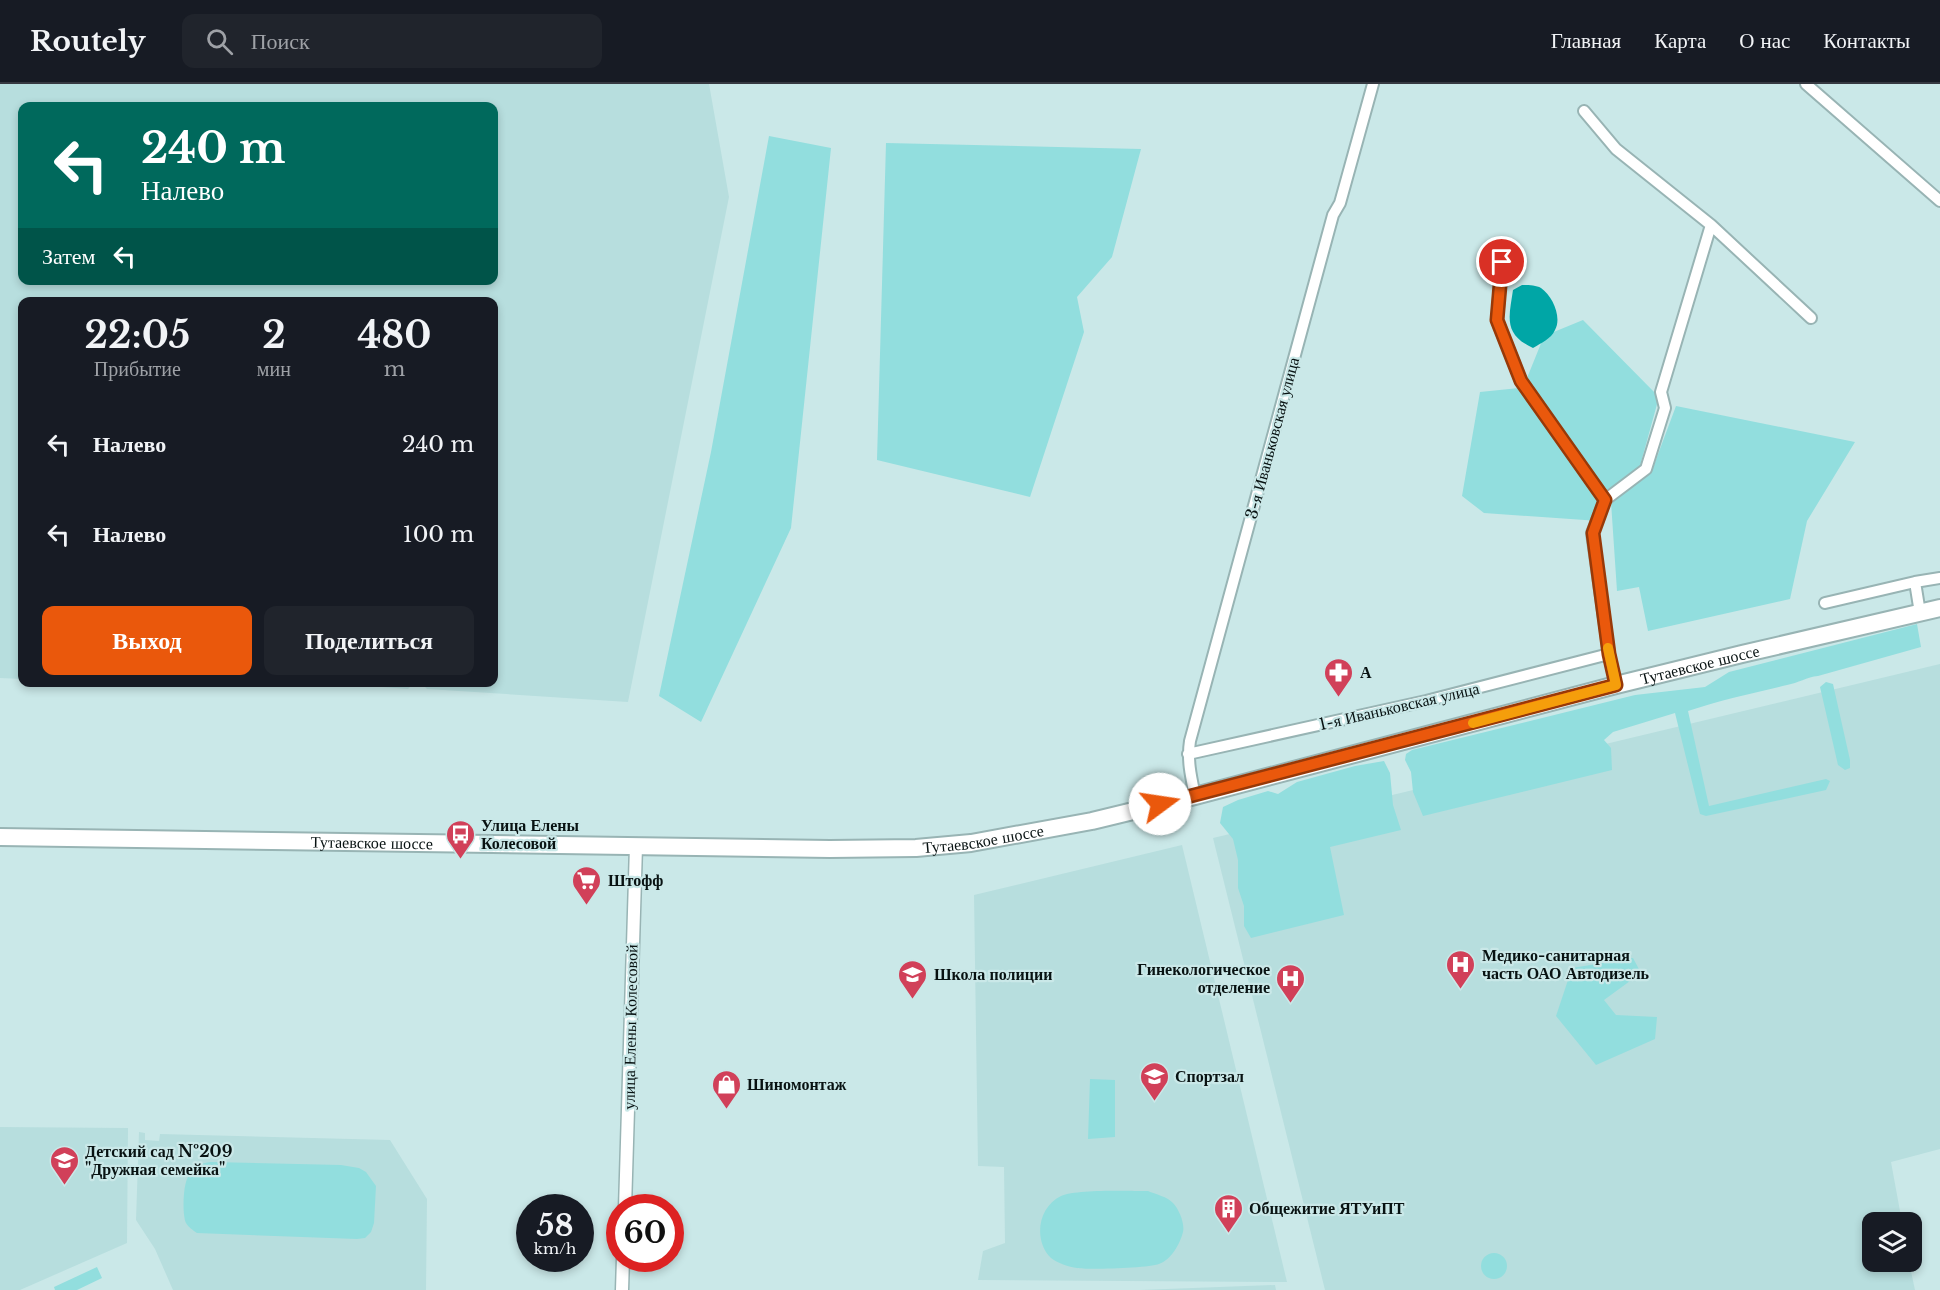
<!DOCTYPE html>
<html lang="ru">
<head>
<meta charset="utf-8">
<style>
  body { margin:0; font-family:"Libre Baskerville",serif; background:#20242c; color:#f1f3f6; height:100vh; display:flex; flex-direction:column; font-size:22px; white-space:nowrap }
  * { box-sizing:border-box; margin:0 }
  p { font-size:20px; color:#9ea1a6 }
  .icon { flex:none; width:33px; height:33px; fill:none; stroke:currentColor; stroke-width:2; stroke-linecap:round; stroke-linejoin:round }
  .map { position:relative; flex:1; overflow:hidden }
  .drawer { position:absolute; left:18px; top:213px; width:480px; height:390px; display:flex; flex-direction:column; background:#171b24; border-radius:12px; box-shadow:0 3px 9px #0003 }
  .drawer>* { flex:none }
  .banner { position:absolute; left:18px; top:18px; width:480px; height:183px; border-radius:12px; box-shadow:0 3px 9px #0003; background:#00695c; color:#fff; overflow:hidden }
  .tools { position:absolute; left:1862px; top:1128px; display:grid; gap:12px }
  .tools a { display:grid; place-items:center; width:60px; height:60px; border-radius:12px; background:#171b24; box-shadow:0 3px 9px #0003; font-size:30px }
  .speed { position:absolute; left:516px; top:1110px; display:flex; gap:12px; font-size:30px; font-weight:700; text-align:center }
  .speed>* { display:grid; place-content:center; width:78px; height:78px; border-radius:50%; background:#171b24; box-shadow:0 3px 9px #0003; line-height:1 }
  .speed small { font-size:15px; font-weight:400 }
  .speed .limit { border:9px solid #d22; background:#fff; color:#111 }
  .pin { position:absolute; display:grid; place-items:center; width:51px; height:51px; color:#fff; margin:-26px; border:3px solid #fff; border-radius:50%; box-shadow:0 2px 6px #0007 }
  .me { position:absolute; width:66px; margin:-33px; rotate:76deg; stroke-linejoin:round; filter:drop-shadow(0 0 4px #0008) }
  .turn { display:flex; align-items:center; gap:21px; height:126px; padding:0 24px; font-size:27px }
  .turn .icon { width:78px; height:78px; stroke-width:2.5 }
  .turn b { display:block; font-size:42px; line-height:51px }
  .then { display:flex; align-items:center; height:57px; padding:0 24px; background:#0003; gap:12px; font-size:22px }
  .eta { display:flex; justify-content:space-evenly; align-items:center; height:102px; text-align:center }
  .eta b { font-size:36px; font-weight:700; line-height:42px }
  .primary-button { display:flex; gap:12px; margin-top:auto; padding:12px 24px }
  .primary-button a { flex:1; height:69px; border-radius:12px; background:#ea580c; color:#fff; font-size:24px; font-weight:700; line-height:69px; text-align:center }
  .primary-button a+a { background:#20242c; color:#f1f3f6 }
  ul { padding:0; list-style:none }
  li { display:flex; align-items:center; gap:18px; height:90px; padding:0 24px }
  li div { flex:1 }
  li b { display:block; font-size:22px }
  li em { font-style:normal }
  header { display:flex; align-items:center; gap:36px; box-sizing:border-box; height:84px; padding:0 30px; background:#171b24; border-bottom:2px solid #363941 }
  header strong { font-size:28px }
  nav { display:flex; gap:33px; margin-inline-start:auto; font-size:21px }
  .search { width:420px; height:54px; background:#20242c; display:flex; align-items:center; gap:15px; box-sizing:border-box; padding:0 21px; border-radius:12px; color:#9ea1a6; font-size:22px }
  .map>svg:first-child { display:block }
  .built { fill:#b7dede; fill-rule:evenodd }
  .green { fill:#92dede }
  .water { fill:#00a6a6 }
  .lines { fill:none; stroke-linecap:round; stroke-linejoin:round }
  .minor-casing { stroke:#98b4b4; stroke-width:14 }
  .tertiary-casing { stroke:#98b4b4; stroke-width:15 }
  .primary-casing { stroke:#98b4b4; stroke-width:20 }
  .minor { stroke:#fff; stroke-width:10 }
  .tertiary { stroke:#fff; stroke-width:12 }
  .primary { stroke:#fff; stroke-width:16 }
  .route-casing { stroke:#983908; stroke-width:15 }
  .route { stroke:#ea580c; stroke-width:10 }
  .slow { stroke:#f59e0b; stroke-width:10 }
  .labels { text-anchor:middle; stroke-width:4.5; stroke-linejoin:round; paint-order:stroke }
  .street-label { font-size:16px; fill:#081212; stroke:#cae8e8 }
  .poi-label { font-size:16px; font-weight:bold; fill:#081212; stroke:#cae8e8; text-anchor:start }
</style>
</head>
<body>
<header>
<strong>Routely</strong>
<div class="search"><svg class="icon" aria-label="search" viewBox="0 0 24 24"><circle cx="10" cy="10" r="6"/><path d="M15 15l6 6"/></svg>Поиск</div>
<nav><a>Главная</a><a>Карта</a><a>О нас</a><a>Контакты</a></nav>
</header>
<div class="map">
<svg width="1940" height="1206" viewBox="0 0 1940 1206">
  <rect width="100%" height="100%" fill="#cae8e8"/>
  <path class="built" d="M 0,0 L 709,0 L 729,113 L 628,618 L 427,605 L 424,602 L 411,602 L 408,605 L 382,603 L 380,599 L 494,598 L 494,218 L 22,218 L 22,595 L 0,594 ZM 494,22 L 494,196 L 22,196 L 22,22 Z
    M 1940,580 L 1940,1065 L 1891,1078 L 1902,1138 L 1872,1138 L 1872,1178 L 1909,1178 L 1915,1206 L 1325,1206 L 1213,754 Z
    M 161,599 L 350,598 L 350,599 L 348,603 Z
    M 1182,761 L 1287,1198 L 978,1196 L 983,1167 L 1005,1159 L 1004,1083 L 978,1082 L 974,811 Z
    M 0,1043 L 128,1044 L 127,1159 L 20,1206 L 0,1206 Z
    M 139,1048 L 145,1049 L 145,1056 L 159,1057 L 160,1050 L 390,1056 L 427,1115 L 426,1206 L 173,1206 L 155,1165 L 136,1136 Z
    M 1275,1201 L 1276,1206 L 1140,1206 Z"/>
  <path class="green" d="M 769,52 L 831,64 L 791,444 L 701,638 L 659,612 L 711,368 Z
    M 886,59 L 1141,65 L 1112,173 L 1077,213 L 1084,248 L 1030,413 L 877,376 Z
    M 1583,236 L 1659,313 L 1640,382 L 1606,409 L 1527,294 L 1544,252 Z
    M 1519,304 L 1598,417 L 1599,437 L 1484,429 L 1462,412 L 1480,308 Z
    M 1676,322 L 1855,358 L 1807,437 L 1790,515 L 1648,547 L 1639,503 L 1617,507 L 1611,418 L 1651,389 Z
    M 1917,540 L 1921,563 L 1818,592 C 1807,593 1798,599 1787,601 C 1754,609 1720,616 1688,627 L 1709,722 L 1826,695 L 1830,697 L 1826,706 L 1706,732 L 1700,730 L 1675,629 L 1613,648 L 1604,656 L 1611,664 L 1612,686 L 1423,732 L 1413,708 L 1411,688 L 1405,676 L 1406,670 L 1412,666 L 1635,611 L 1705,603 L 1729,588 Z
    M 1826,598 L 1833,600 L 1850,676 L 1850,684 L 1845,686 L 1838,681 L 1820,603 Z
    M 1384,677 L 1390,689 L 1393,721 L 1401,746 L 1330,763 L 1344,831 L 1251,854 L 1244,842 L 1244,822 L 1238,804 L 1238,776 L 1233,755 L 1220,739 L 1223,723 L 1238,716 L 1268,707 L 1278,710 L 1297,698 L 1355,682 Z
    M 1633,874 L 1641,889 L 1604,916 L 1616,931 L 1657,933 L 1655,955 L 1596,981 L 1556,932 L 1572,884 Z
    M 1090,995 L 1115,996 L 1115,1053 L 1088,1055 Z
    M 211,1078 L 341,1081 L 359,1084 L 366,1088 L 376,1102 L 374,1139 L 371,1148 L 365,1154 L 357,1155 L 197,1149 C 193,1146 189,1144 186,1139 C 182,1131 183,1101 188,1093 C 194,1083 201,1079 211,1078 Z
    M 1148,1107 C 1155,1110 1168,1113 1173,1119 C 1179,1125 1185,1140 1183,1148 C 1180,1160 1171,1176 1159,1180 C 1149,1184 1087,1186 1077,1184 C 1069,1183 1057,1179 1051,1174 C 1033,1156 1038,1123 1061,1112 C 1077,1105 1129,1107 1148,1107 Z
    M1481 1182a13 13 0 1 1 26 0a13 13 0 1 1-26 0Z
    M 97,1183 L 102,1194 L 77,1206 L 55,1206 L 54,1203 Z"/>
  <path class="water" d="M 1522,201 C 1528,201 1536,201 1541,204 C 1553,212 1562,234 1555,246 C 1551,255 1541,259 1533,264 C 1503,250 1509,233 1513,206 Z"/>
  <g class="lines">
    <defs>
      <path id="minor" d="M 1806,0 L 1940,117
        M 1584,27 L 1616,65 L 1711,141 L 1811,234
        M 1502,178 L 1497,236 L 1521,297 L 1605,416 L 1592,449 L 1609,570 L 1616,601
        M 1605,416 L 1646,385 L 1665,324 L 1661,308 L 1711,141
        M 1915,498 L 1920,529
        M 1825,519 L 1915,498 L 1940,494
        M 1188,670 L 1426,617 L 1609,570
        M 1195,712 C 1191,693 1187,676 1190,657 L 1333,131 L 1340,119 L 1373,0"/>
      <path id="tertiary" d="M 625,1124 L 636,762
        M 622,1206 L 623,1174"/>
      <g id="primary">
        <path id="s1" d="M 0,753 L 830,765 L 916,764 L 971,759 L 1092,737 L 1195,712 L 1616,601 L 1742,570 L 1940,524"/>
      </g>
    </defs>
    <use href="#minor" class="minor-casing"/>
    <use href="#tertiary" class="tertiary-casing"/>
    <use href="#primary" class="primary-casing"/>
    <use href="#minor" class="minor"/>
    <use href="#tertiary" class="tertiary"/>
    <use href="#primary" class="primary"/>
  </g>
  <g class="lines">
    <defs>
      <path id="route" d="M 1160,720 L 1616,601 L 1609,570 L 1593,449 L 1605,416 L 1521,297 L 1497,236 L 1502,178"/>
    </defs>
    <use href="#route" class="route-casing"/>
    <use href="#route" class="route"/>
    <path class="slow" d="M 1473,639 L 1616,601 L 1608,564"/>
  </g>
  <defs>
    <symbol id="pharmacy-pin" viewBox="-11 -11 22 30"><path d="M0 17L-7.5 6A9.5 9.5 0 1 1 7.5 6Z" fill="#d14059" stroke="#cae8e8"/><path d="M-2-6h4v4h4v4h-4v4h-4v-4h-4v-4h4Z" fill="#fff"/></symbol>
    <symbol id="bus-pin" viewBox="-11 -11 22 30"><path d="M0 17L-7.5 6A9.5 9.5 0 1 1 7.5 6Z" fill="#d14059" stroke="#cae8e8"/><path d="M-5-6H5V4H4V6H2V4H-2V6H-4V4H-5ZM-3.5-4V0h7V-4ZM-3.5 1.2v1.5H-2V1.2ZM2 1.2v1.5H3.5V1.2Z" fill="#fff"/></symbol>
    <symbol id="supermarket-pin" viewBox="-11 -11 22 30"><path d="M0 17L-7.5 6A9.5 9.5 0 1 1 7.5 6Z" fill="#d14059" stroke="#cae8e8"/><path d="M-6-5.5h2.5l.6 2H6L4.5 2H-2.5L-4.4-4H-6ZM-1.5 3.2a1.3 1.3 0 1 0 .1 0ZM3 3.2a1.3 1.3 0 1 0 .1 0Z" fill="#fff"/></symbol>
    <symbol id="hospital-pin" viewBox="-11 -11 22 30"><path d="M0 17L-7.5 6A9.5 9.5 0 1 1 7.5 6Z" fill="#d14059" stroke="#cae8e8"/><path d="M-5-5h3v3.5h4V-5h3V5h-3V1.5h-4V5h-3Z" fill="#fff"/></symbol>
    <symbol id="university-pin" viewBox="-11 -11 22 30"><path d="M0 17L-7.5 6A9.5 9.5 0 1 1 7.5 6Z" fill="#d14059" stroke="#cae8e8"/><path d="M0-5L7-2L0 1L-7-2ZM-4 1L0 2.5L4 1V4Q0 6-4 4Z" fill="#fff"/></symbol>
    <symbol id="shop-pin" viewBox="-11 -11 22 30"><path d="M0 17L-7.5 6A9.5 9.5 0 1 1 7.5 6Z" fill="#d14059" stroke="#cae8e8"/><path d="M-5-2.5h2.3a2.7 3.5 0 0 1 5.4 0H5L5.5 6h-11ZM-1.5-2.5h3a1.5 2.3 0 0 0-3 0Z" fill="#fff"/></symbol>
    <symbol id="school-pin" viewBox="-11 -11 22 30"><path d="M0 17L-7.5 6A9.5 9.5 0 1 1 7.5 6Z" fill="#d14059" stroke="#cae8e8"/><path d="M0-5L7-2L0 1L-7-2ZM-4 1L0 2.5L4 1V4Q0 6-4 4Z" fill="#fff"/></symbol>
    <symbol id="building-pin" viewBox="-11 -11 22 30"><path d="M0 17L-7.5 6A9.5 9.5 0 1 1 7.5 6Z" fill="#d14059" stroke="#cae8e8"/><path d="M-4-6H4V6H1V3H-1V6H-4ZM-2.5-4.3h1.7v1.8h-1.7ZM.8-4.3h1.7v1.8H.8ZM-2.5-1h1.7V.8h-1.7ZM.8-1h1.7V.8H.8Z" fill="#fff"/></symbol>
  </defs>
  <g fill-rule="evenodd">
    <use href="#pharmacy-pin" x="1322" y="572" width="33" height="45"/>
    <use href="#bus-pin" x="444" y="734" width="33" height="45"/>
    <use href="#supermarket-pin" x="570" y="780" width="33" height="45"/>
    <use href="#hospital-pin" x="1444" y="864" width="33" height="45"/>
    <use href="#university-pin" x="896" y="874" width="33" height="45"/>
    <use href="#hospital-pin" x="1274" y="878" width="33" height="45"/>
    <use href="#university-pin" x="1138" y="976" width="33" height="45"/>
    <use href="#shop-pin" x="710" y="984" width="33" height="45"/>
    <use href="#school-pin" x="48" y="1060" width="33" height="45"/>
    <use href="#building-pin" x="1212" y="1108" width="33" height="45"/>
  </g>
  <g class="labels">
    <g class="street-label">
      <text transform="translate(1272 354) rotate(-75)" y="6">3-я Иваньковская улица</text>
      <text dy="6" stroke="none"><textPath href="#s1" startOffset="1722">Тутаевское шоссе</textPath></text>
      <text transform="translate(1399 622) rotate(-13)" y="6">1-я Иваньковская улица</text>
      <text dy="6" stroke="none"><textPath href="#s1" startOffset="984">Тутаевское шоссе</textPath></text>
      <text dy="6" stroke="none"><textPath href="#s1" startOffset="372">Тутаевское шоссе</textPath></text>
      <text transform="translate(630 943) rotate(-89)" y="6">улица Елены Колесовой</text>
    </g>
    <g class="poi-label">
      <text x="1360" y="594">А</text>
      <text x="481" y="747">Улица Елены<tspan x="481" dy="18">Колесовой</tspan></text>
      <text x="608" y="802">Штофф</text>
      <text x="1482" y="877">Медико-санитарная<tspan x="1482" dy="18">часть ОАО Автодизель</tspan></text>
      <text x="1270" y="891" text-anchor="end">Гинекологическое<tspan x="1270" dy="18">отделение</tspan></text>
      <text x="934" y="896">Школа полиции</text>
      <text x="1175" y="998">Спортзал</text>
      <text x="747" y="1006">Шиномонтаж</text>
      <text x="85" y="1073">Детский сад №209<tspan x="85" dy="18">"Дружная семейка"</tspan></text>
      <text x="1249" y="1130">Общежитие ЯТУиПТ</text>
    </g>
  </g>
</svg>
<div class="tools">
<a><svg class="icon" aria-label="layers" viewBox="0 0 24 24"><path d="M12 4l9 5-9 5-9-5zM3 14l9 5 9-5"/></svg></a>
</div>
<div class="speed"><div>58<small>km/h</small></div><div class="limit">60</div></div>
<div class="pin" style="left:1502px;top:178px;background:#d93025"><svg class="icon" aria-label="arrive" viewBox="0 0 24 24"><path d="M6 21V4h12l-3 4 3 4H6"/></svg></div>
<svg class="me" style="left:1160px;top:720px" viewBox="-20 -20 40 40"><circle r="19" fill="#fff"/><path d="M0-13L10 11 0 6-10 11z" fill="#ea580c"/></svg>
<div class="banner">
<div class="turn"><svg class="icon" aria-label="left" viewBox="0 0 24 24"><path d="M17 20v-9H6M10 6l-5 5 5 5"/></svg><div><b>240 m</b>Налево</div></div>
<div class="then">Затем<svg class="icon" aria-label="left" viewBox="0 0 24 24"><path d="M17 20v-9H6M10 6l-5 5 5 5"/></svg></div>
</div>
<section class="drawer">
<div class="eta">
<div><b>22:05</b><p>Прибытие</p></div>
<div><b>2</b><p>мин</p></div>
<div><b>480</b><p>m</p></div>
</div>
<ul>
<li><svg class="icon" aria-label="left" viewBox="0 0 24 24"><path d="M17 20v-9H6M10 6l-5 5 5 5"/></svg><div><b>Налево</b></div><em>240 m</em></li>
<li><svg class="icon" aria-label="left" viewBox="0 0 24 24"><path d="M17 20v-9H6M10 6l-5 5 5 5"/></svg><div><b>Налево</b></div><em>100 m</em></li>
</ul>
<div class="primary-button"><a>Выход</a><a>Поделиться</a></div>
</section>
</div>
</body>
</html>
